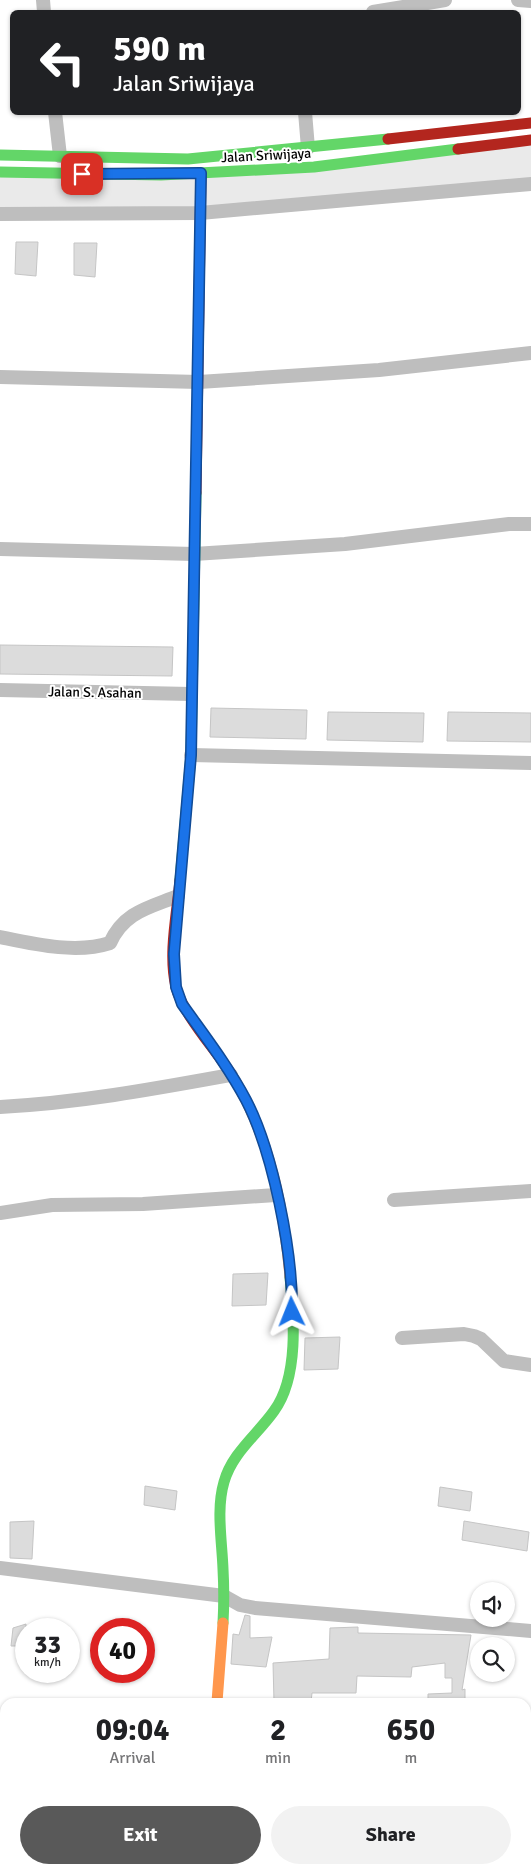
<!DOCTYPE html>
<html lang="en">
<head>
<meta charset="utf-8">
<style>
  body { margin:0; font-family:Signika,sans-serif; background:#f2f2f2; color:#202124; height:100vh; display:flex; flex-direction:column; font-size:19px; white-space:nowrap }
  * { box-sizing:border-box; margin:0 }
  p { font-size:16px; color:#757577 }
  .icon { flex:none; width:28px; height:28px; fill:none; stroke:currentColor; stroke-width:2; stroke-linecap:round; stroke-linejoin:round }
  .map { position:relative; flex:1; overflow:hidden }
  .sheet { position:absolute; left:0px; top:1698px; width:531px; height:176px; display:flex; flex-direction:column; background:#fff; border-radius:15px 15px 0 0; box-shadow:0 1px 4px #0004 }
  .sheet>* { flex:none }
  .banner { position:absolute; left:10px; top:10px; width:511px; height:105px; border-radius:8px; box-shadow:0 1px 4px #0004; background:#202124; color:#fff; overflow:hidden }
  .tools { position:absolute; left:470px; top:1582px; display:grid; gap:10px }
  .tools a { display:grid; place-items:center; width:45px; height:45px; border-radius:50%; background:#fff; box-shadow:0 1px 4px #0004; font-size:25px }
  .speed { position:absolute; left:15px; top:1618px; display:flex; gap:10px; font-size:25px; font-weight:700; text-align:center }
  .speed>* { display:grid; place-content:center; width:65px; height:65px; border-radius:50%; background:#fff; box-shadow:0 1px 4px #0004; line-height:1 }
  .speed small { font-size:12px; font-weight:400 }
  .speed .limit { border:8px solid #d22; background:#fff; color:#111 }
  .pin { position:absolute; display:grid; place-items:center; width:42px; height:42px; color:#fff; margin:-21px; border-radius:10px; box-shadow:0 2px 8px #0006 }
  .me { position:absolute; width:55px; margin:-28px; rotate:358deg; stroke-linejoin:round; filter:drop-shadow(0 0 4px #0008) }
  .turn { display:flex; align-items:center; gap:18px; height:105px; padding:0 20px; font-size:22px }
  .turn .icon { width:65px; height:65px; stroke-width:2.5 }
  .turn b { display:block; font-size:35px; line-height:42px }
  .eta { display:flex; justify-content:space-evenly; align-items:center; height:85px; text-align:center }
  .eta b { font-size:30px; font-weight:800; line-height:35px }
  .primary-button { display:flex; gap:10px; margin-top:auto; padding:10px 20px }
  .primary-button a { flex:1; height:58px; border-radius:30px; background:#595959; color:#fff; font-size:20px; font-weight:800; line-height:58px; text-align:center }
  .primary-button a+a { background:#f2f2f2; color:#202124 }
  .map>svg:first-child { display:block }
  .green { fill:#eaeaea }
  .building { fill:#dcdcdc; stroke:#c5c5c5 }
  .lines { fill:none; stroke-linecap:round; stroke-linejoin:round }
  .street { stroke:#bebebe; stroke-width:14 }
  .fast { stroke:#63d668; stroke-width:11 }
  .slow { stroke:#ff974d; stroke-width:11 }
  .jam { stroke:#b3261e; stroke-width:11 }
  .route-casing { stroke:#114b97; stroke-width:12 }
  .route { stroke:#1a73e8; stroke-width:9 }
  .labels { text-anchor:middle; stroke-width:4; stroke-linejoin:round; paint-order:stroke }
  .street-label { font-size:14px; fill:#000; stroke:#fff }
</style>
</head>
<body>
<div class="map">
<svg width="531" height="1873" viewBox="0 0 531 1873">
  <rect width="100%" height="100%" fill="#fff"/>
  <path class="green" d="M 531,142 L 531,182 L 201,212 L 202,174 Z
    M 0,173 L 199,174 L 199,212 L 0,212 Z"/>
  <path class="building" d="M 16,242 L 38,242 L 36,276 L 15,274 Z
    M 74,243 L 97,243 L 95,277 L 74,275 Z
    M 0,645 L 173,647 L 172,676 L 0,674 Z
    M 211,708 L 307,710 L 306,739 L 210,737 Z
    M 328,712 L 424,713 L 423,742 L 327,740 Z
    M 448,712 L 531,713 L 531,742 L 447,741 Z
    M 268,1273 L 266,1305 L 232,1306 L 233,1274 Z
    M 340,1337 L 338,1369 L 304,1370 L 305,1338 Z
    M 145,1486 L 177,1491 L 175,1510 L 144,1505 Z
    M 440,1487 L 472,1492 L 470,1511 L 438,1506 Z
    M 34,1521 L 32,1559 L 10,1558 L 10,1522 Z
    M 464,1521 L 529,1532 L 527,1551 L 462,1540 Z
    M 245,1615 L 250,1616 L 250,1638 L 272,1637 L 266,1667 L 231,1664 L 233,1634 L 239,1635 Z
    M 26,1624 L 26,1646 L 11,1646 L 13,1628 Z
    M 358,1627 L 358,1633 L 471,1635 L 462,1690 L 465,1689 L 465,1702 L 428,1702 L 428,1694 L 452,1693 L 452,1678 L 445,1678 L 445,1663 L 412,1667 L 411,1677 L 357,1676 L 356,1693 L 312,1693 L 311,1702 L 274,1702 L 273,1663 L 329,1659 L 330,1628 Z"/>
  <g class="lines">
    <path class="street" d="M 43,0 L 44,12
      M 518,0 L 531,1
      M 373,12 L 445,0
      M 55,112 L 60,156
      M 305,112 L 308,148
      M 0,214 L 200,213 L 531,184
      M 0,377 L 199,382 L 379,370 L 531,353
      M 0,549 L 194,554 L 345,544 L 509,524 L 531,524
      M 0,690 L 191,694
      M 191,755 L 531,763
      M 0,937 C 34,944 76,954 110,943 C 124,912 148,908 178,896
      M 0,1107 C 78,1103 154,1089 231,1075
      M 394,1200 L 531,1191
      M 0,1213 L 52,1205 L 143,1204 L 276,1195
      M 402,1338 L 464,1334 L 474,1336 L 481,1339 L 504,1361 L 531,1365
      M 0,1568 L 224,1596 L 240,1605 L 255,1608 L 531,1631
      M 526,1781 L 531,1743
      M 209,1873 L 209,1869
      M 515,1873 L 515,1869"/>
    <path class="fast" d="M 0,155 L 188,159 L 388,139
      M 0,172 L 161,175 L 314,167 L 458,149
      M 180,880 L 191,755 L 196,493
      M 223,1623 C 224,1605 224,1587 223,1569 C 222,1541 216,1509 224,1482 C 232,1453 257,1435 274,1411 C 299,1377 294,1317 290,1277"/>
    <path class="slow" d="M 231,1074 C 269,1133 284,1208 290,1277
      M 217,1702 L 223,1623"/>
    <path class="jam" d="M 388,139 L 531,123
      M 458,149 L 531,140
      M 196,493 L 201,173
      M 180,880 C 177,914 168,954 176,987 C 182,1013 216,1050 231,1074"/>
  </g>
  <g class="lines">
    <defs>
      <path id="route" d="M 82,174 L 201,173 L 191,755 L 174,954 L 176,987 L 182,1004 C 204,1035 228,1066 246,1100 C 273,1152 293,1253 292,1312"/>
    </defs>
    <use href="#route" class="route-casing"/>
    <use href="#route" class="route"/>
  </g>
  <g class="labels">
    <g class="street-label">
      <text transform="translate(266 155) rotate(-3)" y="5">Jalan Sriwijaya</text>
      <text transform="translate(95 692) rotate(1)" y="5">Jalan S. Asahan</text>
    </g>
  </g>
</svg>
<div class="tools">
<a><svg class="icon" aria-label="sound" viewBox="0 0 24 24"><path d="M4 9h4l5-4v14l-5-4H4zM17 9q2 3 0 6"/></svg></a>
<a><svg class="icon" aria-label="search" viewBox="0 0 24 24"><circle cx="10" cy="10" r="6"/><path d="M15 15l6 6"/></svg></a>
</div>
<div class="speed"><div>33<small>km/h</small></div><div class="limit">40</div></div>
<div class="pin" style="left:82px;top:174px;background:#d93025"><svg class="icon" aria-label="arrive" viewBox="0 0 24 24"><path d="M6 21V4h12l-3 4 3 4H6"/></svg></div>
<svg class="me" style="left:292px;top:1312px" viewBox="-20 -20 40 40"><path d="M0-17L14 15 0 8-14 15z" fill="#1a73e8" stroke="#fff" stroke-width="4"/></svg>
<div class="banner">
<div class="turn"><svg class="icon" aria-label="left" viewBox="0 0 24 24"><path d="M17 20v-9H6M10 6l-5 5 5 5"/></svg><div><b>590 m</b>Jalan Sriwijaya</div></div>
</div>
<section class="sheet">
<div class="eta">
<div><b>09:04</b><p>Arrival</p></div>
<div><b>2</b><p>min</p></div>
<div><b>650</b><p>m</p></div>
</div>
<div class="primary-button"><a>Exit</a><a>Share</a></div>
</section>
</div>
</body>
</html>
